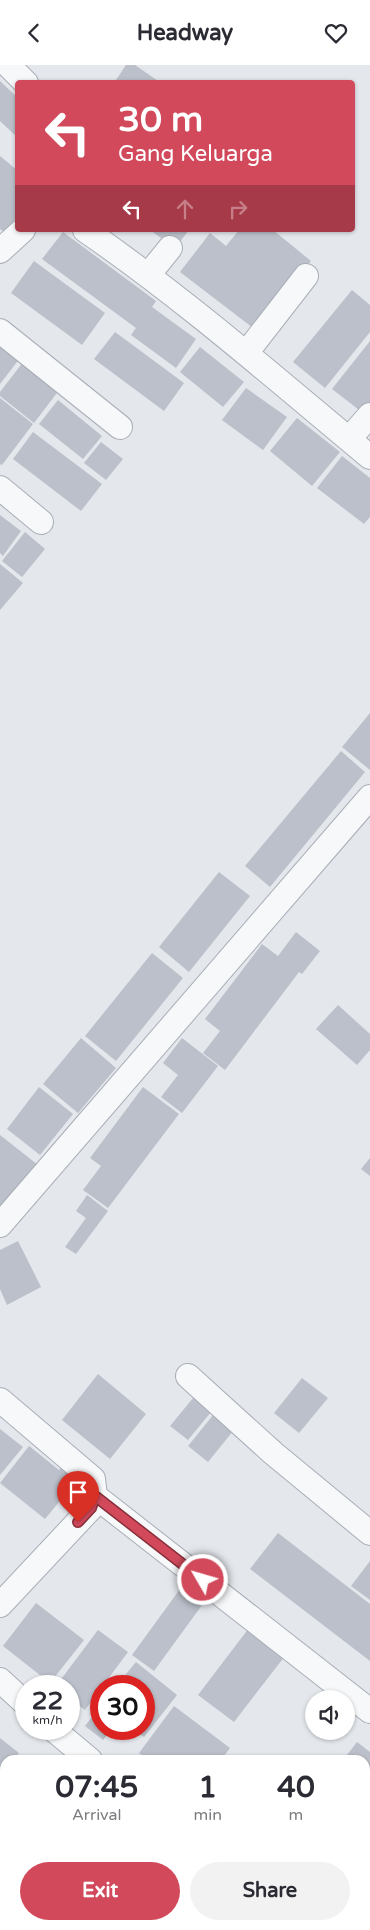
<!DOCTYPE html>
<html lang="en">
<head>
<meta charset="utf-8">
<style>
  body { margin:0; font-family:"Varela Round",sans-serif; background:#f2f2f3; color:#2b2b33; height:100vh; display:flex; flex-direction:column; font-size:19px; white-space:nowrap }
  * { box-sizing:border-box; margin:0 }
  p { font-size:16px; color:#7c7c81 }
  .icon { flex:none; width:28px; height:28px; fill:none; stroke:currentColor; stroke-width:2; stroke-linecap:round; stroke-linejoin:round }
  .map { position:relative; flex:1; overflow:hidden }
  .side { position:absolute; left:0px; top:1690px; width:370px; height:175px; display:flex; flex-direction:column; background:#fff; border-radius:15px 15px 0 0; box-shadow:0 1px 4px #0004 }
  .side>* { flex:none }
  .top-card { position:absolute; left:15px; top:15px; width:340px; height:152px; border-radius:5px; box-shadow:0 1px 4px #0004; background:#d1495b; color:#fff; overflow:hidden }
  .fabs { position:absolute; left:305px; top:1625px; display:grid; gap:10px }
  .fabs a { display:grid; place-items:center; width:50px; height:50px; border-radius:50%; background:#fff; box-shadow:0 1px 4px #0004; font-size:25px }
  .speed { position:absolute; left:15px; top:1610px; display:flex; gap:10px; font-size:25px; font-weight:700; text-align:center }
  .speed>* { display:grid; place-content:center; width:65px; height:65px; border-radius:50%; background:#fff; box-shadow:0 1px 4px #0004; line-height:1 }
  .speed small { font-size:12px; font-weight:400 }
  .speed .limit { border:8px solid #d22; background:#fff; color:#111 }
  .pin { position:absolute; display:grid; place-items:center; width:42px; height:42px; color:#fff; margin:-51px -21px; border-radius:50% 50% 50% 0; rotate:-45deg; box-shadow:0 0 5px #0007 }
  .pin .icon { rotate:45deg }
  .me { position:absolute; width:55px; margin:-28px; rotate:308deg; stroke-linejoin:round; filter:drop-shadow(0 0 4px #0008) }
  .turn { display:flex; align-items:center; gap:18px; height:105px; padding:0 20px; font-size:22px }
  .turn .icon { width:65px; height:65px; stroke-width:2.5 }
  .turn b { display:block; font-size:35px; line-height:42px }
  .lanes { display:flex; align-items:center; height:48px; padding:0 20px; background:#0003; justify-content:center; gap:25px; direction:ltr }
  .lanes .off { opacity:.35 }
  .eta { display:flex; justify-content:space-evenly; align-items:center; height:85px; text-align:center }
  .eta b { font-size:30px; font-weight:700; line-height:35px }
  .button { display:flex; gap:10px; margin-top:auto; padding:10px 20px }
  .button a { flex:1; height:58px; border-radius:30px; background:#d1495b; color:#fff; font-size:20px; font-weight:700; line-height:58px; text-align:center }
  .button a+a { background:#f2f2f3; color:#2b2b33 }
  header { display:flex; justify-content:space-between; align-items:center; height:65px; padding:0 20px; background:#fff; font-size:22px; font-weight:700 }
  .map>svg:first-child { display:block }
  .building { fill:#bbc0ca }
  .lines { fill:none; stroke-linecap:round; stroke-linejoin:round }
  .minor-casing { stroke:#a9aeb7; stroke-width:26 }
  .minor { stroke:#f7f8fa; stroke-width:24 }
  .route-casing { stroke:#882f3b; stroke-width:12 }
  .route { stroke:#d1495b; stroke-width:9 }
</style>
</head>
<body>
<header><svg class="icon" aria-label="back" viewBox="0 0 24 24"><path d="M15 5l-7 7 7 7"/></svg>Headway<svg class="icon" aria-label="heart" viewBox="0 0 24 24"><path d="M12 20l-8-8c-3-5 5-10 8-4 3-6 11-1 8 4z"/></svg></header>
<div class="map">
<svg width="370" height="1865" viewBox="0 0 370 1865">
  <rect width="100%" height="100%" fill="#e4e7ec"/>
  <path class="building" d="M 126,0 L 135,0 L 161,18 L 114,18 Z
    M 0,16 L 18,33 L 18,73 L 0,56 Z
    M 0,91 L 18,106 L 18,151 L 4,167 L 0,164 Z
    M 150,165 L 189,165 L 175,183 Z
    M 239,165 L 273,165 L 311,196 L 257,266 L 180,207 L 210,168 L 226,181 Z
    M 63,167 L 156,236 L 152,242 L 196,274 L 176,303 L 131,270 L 136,263 L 42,194 Z
    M 34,196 L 105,248 L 82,280 L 11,228 Z
    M 352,225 L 370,240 L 370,267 L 325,323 L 293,297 Z
    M 115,267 L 184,318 L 164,346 L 94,294 Z
    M 370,276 L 370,339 L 363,348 L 332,324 Z
    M 0,278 L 20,293 L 0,319 Z
    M 200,282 L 244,317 L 223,342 L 180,307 Z
    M 27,292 L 63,320 L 34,358 L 0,331 L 0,327 Z
    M 246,323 L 287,352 L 263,385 L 222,355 Z
    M 0,333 L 33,359 L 2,400 L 0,399 Z
    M 58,335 L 102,371 L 83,394 L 39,359 Z
    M 297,353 L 340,387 L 312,421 L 270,386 Z
    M 33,367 L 102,419 L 81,446 L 13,394 Z
    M 101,377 L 123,394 L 106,415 L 84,398 Z
    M 342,391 L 370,413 L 370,452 L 364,459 L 317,423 Z
    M 0,450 L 21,466 L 3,491 L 0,488 Z
    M 25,467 L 45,484 L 22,512 L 2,496 Z
    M 0,499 L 23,518 L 0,545 Z
    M 370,648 L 370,705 L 342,682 Z
    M 341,686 L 365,707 L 270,822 L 245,801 Z
    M 219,807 L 250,831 L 189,907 L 159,882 Z
    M 296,867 L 320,886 L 302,909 L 299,907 L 225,1005 L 203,988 L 220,966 L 205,954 L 262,879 L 278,891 Z
    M 152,888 L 183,913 L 116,996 L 85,971 Z
    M 338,940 L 370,969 L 370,985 L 357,1000 L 316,964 Z
    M 81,973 L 116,1003 L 78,1048 L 43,1019 Z
    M 182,973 L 218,1001 L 182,1048 L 161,1032 L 178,1010 L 163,998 Z
    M 39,1022 L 73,1049 L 40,1090 L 7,1064 Z
    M 143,1022 L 179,1049 L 108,1143 L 83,1125 L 101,1101 L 90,1093 Z
    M 0,1070 L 38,1100 L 0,1147 Z
    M 370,1093 L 370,1111 L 361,1104 Z
    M 87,1130 L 108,1146 L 76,1189 L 65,1182 L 86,1153 L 76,1146 Z
    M 18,1176 L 41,1222 L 7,1240 L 0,1224 L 0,1185 Z
    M 98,1309 L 146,1349 L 110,1394 L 62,1355 Z
    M 302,1313 L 328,1333 L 299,1368 L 274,1348 Z
    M 198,1327 L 216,1341 L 188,1375 L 170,1361 Z
    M 218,1344 L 238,1360 L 208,1397 L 188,1381 Z
    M 0,1364 L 23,1382 L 0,1410 Z
    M 29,1381 L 59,1405 L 66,1396 L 82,1409 L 45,1454 L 0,1418 Z
    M 278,1468 L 370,1539 L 370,1596 L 250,1504 Z
    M 370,1496 L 370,1535 L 351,1521 Z
    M 191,1509 L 213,1525 L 154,1606 L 132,1590 Z
    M 36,1538 L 84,1575 L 50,1618 L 3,1581 Z
    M 249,1563 L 285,1591 L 234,1657 L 198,1630 Z
    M 98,1565 L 128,1587 L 85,1645 L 69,1633 L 69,1621 L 56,1621 Z
    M 136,1597 L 177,1630 L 144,1672 L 133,1664 L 144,1664 L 144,1621 L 116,1621 Z
    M 101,1640 L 101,1664 L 112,1664 L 103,1675 L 85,1661 Z
    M 174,1641 L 230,1683 L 221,1695 L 149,1695 L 139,1688 Z
    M 0,1673 L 19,1688 L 13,1695 L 5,1695 L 5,1706 L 0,1712 Z
    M 357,1677 L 370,1687 L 370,1758 L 365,1764 L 365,1695 L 343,1695 Z
    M 365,1773 L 370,1777 L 370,1865 L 362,1865 L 356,1860 L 365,1860 Z
    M 120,1860 L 238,1860 L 245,1865 L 126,1865 Z"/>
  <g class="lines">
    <defs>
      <path id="minor" d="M 8,0 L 26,18
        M 85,165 C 185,234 276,314 370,392
        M 0,186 L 23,165
        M 149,209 L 170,183
        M 0,266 L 120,362
        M 247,287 L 306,211
        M 349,374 L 370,350
        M 0,423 L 41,457
        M 0,1160 L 370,732
        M 188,1311 L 273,1388 L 370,1468
        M 0,1335 L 93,1414 L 95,1431 L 91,1443 L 0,1540
        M 95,1431 L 370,1646
        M 0,1615 L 26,1639
        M 53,1664 L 90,1695
        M 286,1860 L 291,1865"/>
    </defs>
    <use href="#minor" class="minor-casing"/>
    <use href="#minor" class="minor"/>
  </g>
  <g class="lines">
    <defs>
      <path id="route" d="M 78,1457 L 91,1443 L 95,1431 L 203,1515"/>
    </defs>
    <use href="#route" class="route-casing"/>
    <use href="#route" class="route"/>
  </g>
</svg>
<div class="fabs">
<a><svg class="icon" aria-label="sound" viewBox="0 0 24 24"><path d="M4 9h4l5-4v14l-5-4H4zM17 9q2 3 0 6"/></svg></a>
</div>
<div class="speed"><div>22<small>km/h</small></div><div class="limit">30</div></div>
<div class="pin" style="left:78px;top:1457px;background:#d93025"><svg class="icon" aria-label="arrive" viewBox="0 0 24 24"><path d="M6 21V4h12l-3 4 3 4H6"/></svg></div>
<svg class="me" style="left:203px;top:1515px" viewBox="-20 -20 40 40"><circle r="17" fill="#d1495b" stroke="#fff" stroke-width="3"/><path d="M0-11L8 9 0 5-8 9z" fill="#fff"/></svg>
<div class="top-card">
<div class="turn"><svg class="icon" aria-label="left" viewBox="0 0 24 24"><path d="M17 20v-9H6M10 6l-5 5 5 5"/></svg><div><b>30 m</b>Gang Keluarga</div></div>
<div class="lanes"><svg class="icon" aria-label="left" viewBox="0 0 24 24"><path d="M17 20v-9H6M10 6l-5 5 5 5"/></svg><svg class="icon off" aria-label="ahead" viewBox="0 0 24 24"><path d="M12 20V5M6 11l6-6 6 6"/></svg><svg class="icon off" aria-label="right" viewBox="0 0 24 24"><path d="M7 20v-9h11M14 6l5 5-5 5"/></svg></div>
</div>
<section class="side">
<div class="eta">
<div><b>07:45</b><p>Arrival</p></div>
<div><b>1</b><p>min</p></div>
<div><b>40</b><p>m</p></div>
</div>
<div class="button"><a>Exit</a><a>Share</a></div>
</section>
</div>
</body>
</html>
